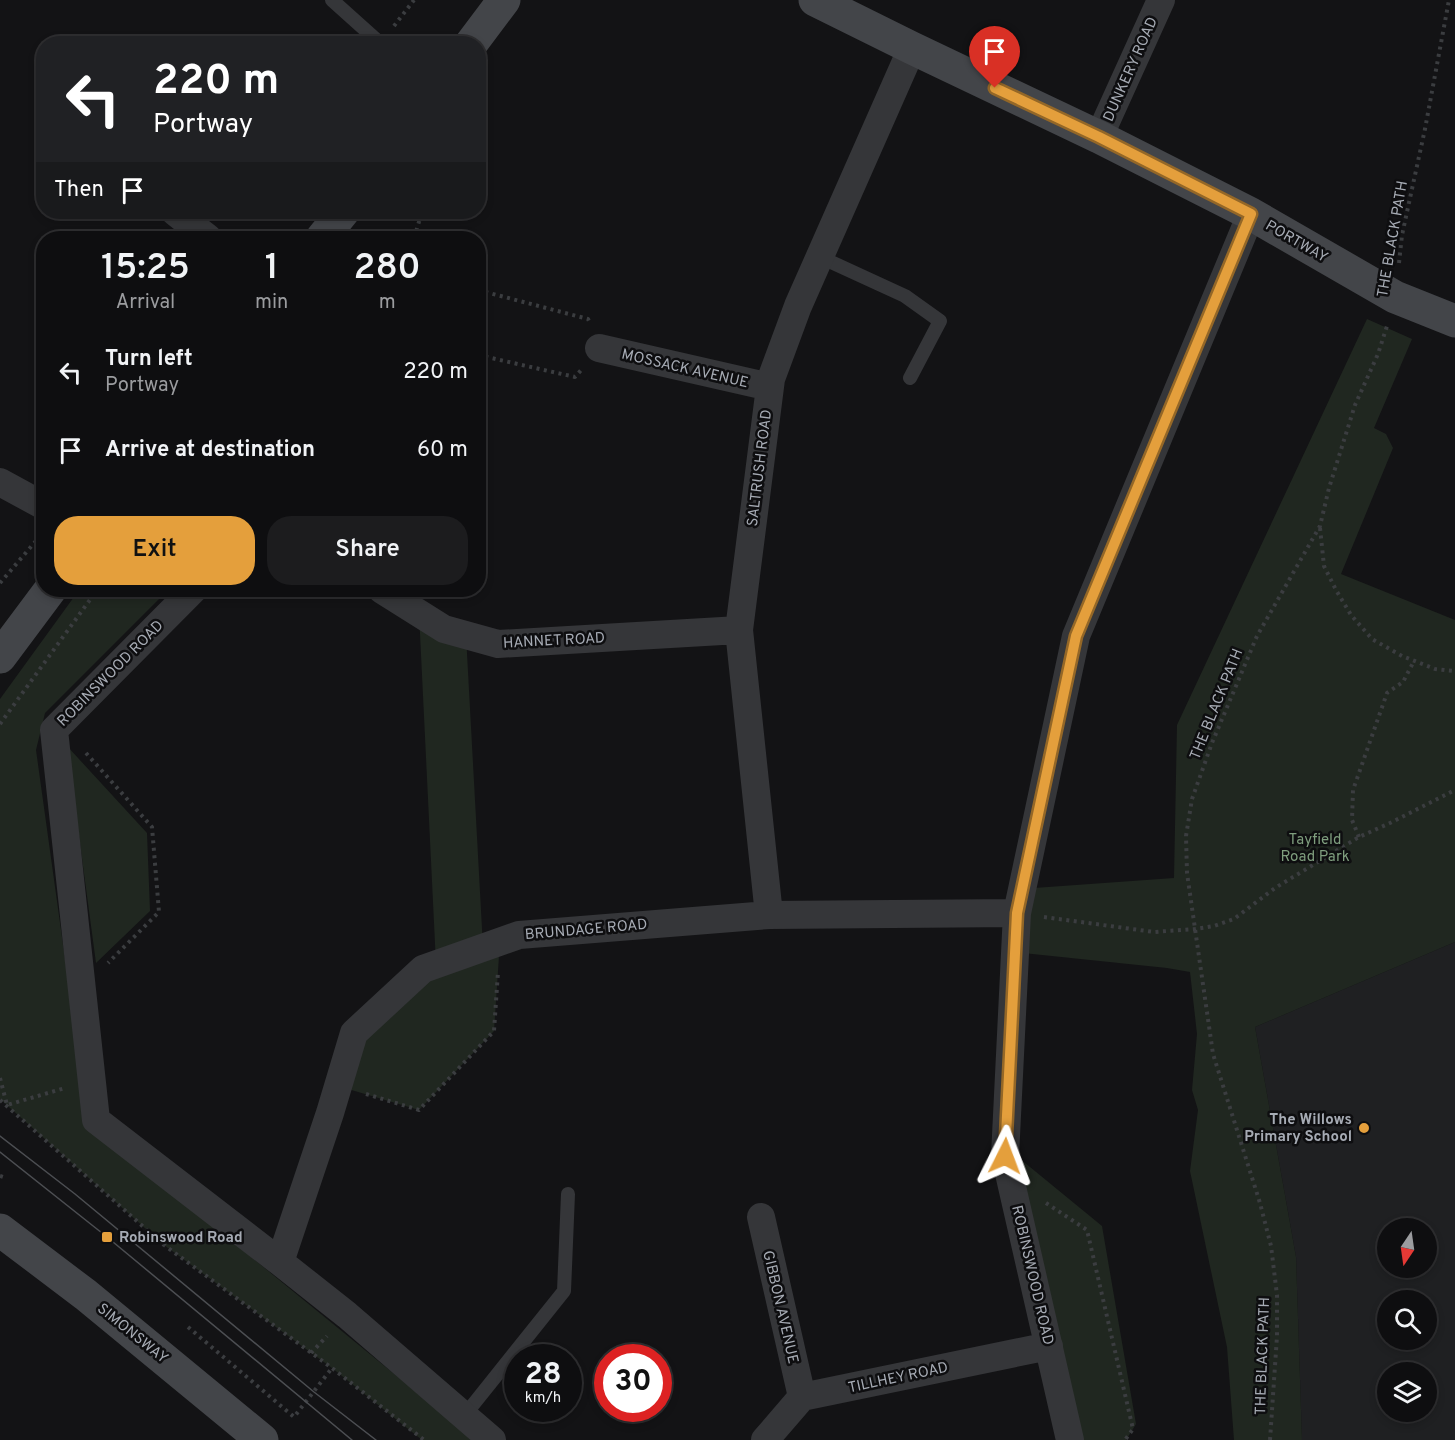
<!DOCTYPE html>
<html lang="en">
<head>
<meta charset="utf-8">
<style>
  body { margin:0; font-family:Overpass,sans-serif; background:#1c1c1e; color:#f1f3f6; height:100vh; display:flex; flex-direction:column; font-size:22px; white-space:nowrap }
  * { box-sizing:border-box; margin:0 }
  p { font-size:20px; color:#9b9c9f }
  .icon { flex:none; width:33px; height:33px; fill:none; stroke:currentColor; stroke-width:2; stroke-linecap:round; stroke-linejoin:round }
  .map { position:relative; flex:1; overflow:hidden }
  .drawer { position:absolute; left:36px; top:231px; width:450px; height:366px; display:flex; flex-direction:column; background:#0e0e10; border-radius:24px; box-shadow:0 3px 9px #0003,0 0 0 2px #2e2e30 }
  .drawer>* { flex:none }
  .guide { position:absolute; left:36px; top:36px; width:450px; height:183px; border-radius:24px; box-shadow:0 3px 9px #0003,0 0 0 2px #2e2e30; background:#202124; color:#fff; overflow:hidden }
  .needle { width:39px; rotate:193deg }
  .buttons { position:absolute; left:1377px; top:1218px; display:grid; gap:12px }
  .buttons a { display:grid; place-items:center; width:60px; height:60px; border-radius:50%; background:#0e0e10; box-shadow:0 3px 9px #0003,0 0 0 2px #2e2e30; font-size:30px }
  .speed { position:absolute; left:504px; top:1344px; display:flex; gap:12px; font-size:30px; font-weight:700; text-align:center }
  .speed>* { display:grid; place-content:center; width:78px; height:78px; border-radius:50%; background:#0e0e10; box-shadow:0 3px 9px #0003,0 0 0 2px #2e2e30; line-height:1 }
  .speed small { font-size:15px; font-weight:400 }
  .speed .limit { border:9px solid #d22; background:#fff; color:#111 }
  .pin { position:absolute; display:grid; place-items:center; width:51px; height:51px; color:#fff; margin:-62px -26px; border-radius:50% 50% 50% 0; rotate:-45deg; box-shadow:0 0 6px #0007 }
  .pin .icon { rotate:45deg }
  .me { position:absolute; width:66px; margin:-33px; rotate:3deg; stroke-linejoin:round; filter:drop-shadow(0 0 4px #0008) }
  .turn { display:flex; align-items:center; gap:21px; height:126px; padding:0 18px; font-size:27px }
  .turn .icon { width:78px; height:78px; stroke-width:2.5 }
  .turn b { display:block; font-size:42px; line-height:51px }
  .then { display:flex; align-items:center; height:57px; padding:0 18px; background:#0003; gap:12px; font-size:22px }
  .eta { display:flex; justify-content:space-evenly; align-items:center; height:102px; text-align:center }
  .eta b { font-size:36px; font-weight:600; line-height:42px }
  .cta { display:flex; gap:12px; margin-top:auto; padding:12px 18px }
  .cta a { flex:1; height:69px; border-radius:24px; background:#e49f3c; color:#111; font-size:24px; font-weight:600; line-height:69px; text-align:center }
  .cta a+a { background:#1c1c1e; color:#f1f3f6 }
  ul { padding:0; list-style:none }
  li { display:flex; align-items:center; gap:18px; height:78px; padding:0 18px }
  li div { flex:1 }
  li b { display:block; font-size:22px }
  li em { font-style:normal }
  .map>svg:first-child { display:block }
  .built { fill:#1f2022; fill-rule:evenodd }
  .green { fill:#202720 }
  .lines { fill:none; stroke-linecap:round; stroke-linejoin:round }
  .path { stroke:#3b3d40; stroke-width:4; stroke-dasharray:3 4.5; stroke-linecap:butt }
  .lane { stroke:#353639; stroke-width:14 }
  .street { stroke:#353639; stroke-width:28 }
  .secondary { stroke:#434549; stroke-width:33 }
  .tram { stroke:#4c4e52; stroke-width:1.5 }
  .route-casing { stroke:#946727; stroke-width:15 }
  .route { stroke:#e49f3c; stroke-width:10 }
  .poi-dot { fill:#e49f3c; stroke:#0e0e10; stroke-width:2 }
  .labels { text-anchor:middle; stroke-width:5; stroke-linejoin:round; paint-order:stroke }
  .street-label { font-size:15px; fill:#a6abb4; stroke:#0e0e10 }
  .park-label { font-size:15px; fill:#7f9e7e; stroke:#0e0e10 }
  .poi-label { font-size:15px; font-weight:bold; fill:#a6abb4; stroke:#0e0e10; text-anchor:end }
</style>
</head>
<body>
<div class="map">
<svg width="1455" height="1440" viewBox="0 0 1455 1440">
  <rect width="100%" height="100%" fill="#131315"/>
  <path class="built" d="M 1455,942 L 1455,1440 L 1302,1440 L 1296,1257 L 1255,1027 ZM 1388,1228 L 1426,1228 L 1426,1268 L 1388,1268 ZM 1388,1300 L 1426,1300 L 1426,1340 L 1388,1340 ZM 1388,1372 L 1426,1372 L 1426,1412 L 1388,1412 Z"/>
  <path class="green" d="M 1367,319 L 1412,339 L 1374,428 L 1386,434 L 1393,448 L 1341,574 L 1455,620 L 1455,942 L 1255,1027 L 1296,1257 L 1302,1440 L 1234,1440 L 1227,1347 L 1190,1171 L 1198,1110 L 1192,1090 L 1197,1034 L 1190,972 L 1167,968 L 1023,953 L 1034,888 L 1174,878 L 1177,725 Z
    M 79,590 L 168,590 L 45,713 L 36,750 L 86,1110 L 97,1131 L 475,1440 L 422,1440 L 332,1368 L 164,1245 L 0,1099 L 0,699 Z
    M 419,613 L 466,635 L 483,947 L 500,941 L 494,1031 L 419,1110 L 338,1086 L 354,1033 L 436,964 Z
    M 67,746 L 147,833 L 150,911 L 96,963 Z
    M 1019,1158 L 1102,1226 L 1136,1424 L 1126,1440 L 1075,1440 Z"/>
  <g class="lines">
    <path class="path" d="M 394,26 L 414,0
      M 414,238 L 422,212
      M 1399,263 L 1402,235 L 1425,129 L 1449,0
      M 478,290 L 588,319 L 589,321
      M 478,355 L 575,377 L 582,369
      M 1320,528 L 1324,566 L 1336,590 L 1351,615 L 1372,639 L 1402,656 L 1435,669 L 1455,671
      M 0,583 L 41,535
      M 0,724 L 97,590
      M 86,753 L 152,827 L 159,912 L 108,963
      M 1359,837 L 1352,820 L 1353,790 L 1387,693 L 1403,682 L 1414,661
      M 1044,917 L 1154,932 L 1195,929 L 1214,926 L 1234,919 L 1275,888 L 1359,837 L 1390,823 L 1455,790
      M 0,1078 L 7,1105 L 65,1088
      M 366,1094 L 419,1110 L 494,1031 L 498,972
      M 0,1100 L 164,1245 L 332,1368 L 424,1440
      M 0,1176 L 3,1177
      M 1046,1203 L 1087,1230 L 1133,1429 L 1125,1440
      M 188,1327 L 294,1417 L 332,1368
      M 311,1353 L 327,1336
      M 1270,1440 L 1277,1336 L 1277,1295 L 1271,1246 L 1260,1203 L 1213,1054 L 1187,873 L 1186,836 L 1192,799 L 1212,743 L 1257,636 L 1320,526 L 1329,488 L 1355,405 L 1378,354 L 1387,326"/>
    <path class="lane" d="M 332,0 L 381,44
      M 820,257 L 905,296 L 940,321 L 910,378
      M 464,1416 L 564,1291 L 568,1194"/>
    <path class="street" d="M 1099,137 L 1161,0
      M 175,212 L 208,238
      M 599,348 L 770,387
      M 0,482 L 44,506
      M 193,590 L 54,730 L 96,1120 L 280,1262 L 347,1315 L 492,1440
      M 382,590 L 444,629 L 498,644 L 739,630
      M 769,915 L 739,630 L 771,379 L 798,306 L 912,48
      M 761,1217 L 802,1397
      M 280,1262 L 330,1113 L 354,1033 L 423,969 L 519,935 L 769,915 L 1017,913
      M 765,1440 L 802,1397 L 1049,1346
      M 1070,1440 L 1005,1156 L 1017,913 L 1076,636 L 1251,214"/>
    <path class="secondary" d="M 815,0 L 912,48 L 1099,137 L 1251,214 L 1395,297 L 1455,321
      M 471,44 L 504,0
      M 322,238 L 343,212
      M 0,657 L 50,590
      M 0,1230 L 86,1295 L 262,1440"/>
    <path class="tram" d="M 0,1136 L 75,1194 L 314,1392 L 376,1440
      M 0,1152 L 107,1237 L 352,1440"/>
  </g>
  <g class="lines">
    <defs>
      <path id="route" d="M 995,88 L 1099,137 L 1251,214 L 1076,636 L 1017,913 L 1005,1156"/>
    </defs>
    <use href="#route" class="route-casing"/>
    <use href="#route" class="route"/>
  </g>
  <g class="poi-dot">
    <circle cx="1364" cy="1128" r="6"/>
    <rect x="101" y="1231" width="12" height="12" rx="3"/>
  </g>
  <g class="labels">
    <g class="street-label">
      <text transform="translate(1130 69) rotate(-66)" y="5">DUNKERY ROAD</text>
      <text transform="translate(1392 239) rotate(-80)" y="5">THE BLACK PATH</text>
      <text transform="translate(1297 241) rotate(30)" y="5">PORTWAY</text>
      <text transform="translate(685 368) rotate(13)" y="5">MOSSACK AVENUE</text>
      <text transform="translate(759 468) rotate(-83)" y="5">SALTRUSH ROAD</text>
      <text transform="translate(554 640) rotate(-3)" y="5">HANNET ROAD</text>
      <text transform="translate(110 673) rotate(-45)" y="5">ROBINSWOOD ROAD</text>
      <text transform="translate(1216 704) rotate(-68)" y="5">THE BLACK PATH</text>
      <text transform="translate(586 929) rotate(-5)" y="5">BRUNDAGE ROAD</text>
      <text transform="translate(1033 1275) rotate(77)" y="5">ROBINSWOOD ROAD</text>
      <text transform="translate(781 1307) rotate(77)" y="5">GIBBON AVENUE</text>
      <text transform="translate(133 1333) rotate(39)" y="5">SIMONSWAY</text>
      <text transform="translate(1262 1356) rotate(-88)" y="5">THE BLACK PATH</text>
      <text transform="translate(898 1377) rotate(-12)" y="5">TILLHEY ROAD</text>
    </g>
    <g class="park-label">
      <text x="1315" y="844">Tayfield<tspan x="1315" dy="17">Road Park</tspan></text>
    </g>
    <g class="poi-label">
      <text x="1352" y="1124">The Willows<tspan x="1352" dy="17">Primary School</tspan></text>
      <text x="119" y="1242" text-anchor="start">Robinswood Road</text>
    </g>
  </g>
</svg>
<div class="buttons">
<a><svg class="needle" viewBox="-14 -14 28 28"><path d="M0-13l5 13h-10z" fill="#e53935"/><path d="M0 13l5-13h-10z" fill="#9b9c9f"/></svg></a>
<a><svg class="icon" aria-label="search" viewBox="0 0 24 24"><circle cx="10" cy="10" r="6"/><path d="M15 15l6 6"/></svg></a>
<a><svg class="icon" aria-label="layers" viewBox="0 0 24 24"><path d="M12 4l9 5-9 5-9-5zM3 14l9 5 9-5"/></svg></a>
</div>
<div class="speed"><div>28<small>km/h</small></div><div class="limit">30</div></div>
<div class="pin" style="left:995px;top:88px;background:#d93025"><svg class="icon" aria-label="arrive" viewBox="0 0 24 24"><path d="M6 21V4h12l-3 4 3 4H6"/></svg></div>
<svg class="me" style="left:1005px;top:1156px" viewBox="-20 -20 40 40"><path d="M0-17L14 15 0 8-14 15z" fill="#e49f3c" stroke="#fff" stroke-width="4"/></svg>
<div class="guide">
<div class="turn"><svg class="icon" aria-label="left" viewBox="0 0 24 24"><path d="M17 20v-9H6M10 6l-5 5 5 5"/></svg><div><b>220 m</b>Portway</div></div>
<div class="then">Then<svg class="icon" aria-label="arrive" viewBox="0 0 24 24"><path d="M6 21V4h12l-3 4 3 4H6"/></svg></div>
</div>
<section class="drawer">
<div class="eta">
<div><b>15:25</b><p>Arrival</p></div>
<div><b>1</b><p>min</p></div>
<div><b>280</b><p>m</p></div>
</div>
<ul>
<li><svg class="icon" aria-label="left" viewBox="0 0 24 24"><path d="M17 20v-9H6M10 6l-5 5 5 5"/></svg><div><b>Turn left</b><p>Portway</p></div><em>220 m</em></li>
<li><svg class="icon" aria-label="arrive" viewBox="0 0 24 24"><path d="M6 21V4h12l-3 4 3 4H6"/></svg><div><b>Arrive at destination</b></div><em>60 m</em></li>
</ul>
<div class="cta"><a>Exit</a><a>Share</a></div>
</section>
</div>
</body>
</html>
